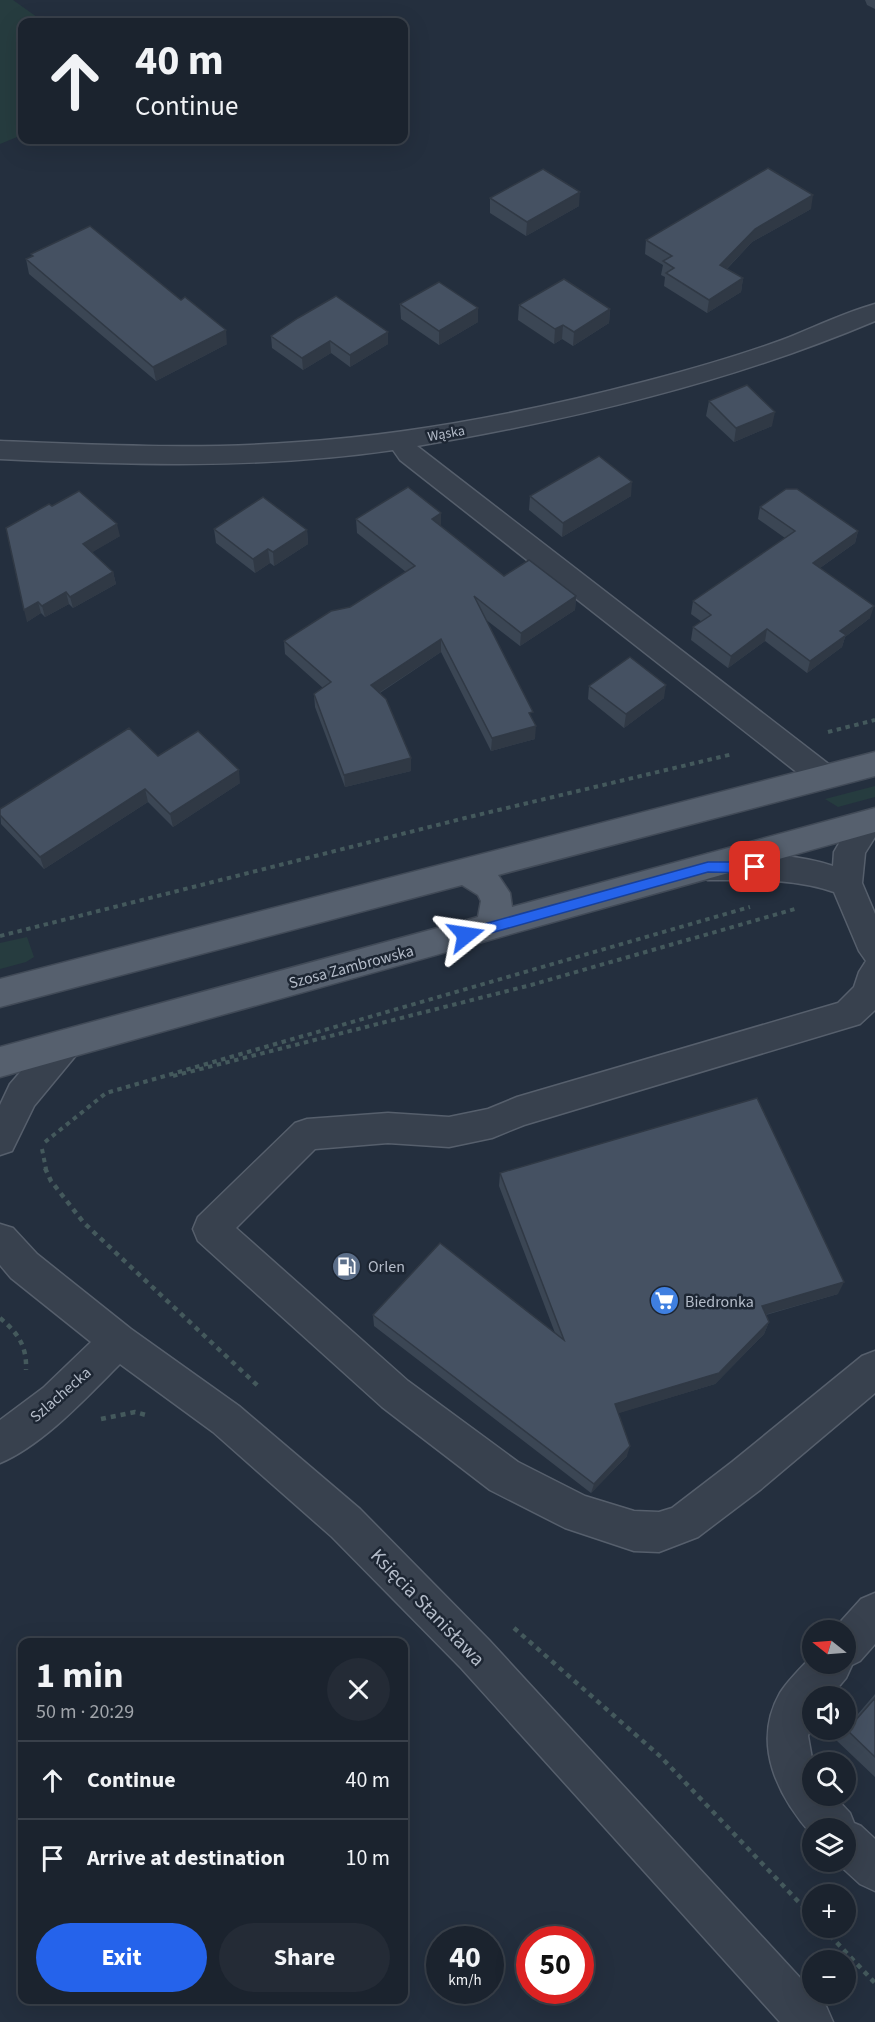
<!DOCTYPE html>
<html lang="en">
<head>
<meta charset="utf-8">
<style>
  body { margin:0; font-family:"Source Sans 3",sans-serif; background:#242b36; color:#f1f3f6; height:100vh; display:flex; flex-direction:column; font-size:22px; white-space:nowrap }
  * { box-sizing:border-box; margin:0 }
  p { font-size:20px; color:#a0a4aa }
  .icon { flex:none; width:33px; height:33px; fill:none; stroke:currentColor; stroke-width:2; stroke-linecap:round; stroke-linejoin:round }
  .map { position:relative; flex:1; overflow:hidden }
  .panel { position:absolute; left:18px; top:1638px; width:390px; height:366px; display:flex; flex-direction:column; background:#1b232e; border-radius:12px; box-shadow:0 6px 24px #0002,0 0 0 2px #39404a }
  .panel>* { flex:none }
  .top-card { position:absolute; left:18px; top:18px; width:390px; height:126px; border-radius:12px; box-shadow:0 6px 24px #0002,0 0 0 2px #39404a; background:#1b232e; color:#f1f3f6; overflow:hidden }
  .needle { width:39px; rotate:287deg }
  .tools { position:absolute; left:802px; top:1620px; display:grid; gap:12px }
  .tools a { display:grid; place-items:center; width:54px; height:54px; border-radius:50%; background:#1b232e; box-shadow:0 6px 24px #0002,0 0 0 2px #39404a; font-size:30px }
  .speed { position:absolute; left:426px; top:1926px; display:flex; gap:12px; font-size:30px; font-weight:700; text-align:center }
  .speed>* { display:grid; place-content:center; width:78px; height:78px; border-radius:50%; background:#1b232e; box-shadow:0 6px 24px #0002,0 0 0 2px #39404a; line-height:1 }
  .speed small { font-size:15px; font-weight:400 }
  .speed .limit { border:9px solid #d22; background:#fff; color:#111 }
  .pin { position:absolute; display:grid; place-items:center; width:51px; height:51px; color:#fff; margin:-26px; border-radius:12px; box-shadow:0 3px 9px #0006 }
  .me { position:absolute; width:66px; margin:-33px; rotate:75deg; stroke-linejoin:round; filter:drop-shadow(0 0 4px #0008) }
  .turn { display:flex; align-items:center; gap:21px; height:126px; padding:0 18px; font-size:27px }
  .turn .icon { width:78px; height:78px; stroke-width:2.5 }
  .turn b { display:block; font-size:42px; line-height:51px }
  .round { display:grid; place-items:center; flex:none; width:63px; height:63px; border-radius:32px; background:#242b36 }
  .overview { display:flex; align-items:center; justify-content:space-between; height:102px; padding:0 18px }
  h1 { font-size:36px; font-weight:700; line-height:45px }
  .action { display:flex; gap:12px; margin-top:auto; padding:12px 18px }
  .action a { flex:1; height:69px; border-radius:36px; background:#2563eb; color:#fff; font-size:24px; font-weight:700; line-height:69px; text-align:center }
  .action a+a { background:#242b36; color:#f1f3f6 }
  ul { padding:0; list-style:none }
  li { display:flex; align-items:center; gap:18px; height:78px; padding:0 18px; border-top:2px solid #39404a }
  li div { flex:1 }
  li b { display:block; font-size:22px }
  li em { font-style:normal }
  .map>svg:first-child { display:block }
  .green { fill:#263c3f }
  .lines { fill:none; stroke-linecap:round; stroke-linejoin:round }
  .minor-casing { stroke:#565f6c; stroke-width:3 }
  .major-casing { stroke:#414a57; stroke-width:3 }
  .path-far1 { stroke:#44595c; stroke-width:4; stroke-dasharray:4.5 4.5; stroke-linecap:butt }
  .path { stroke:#44595c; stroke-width:4.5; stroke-dasharray:5 5; stroke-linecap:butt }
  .minor { fill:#38414e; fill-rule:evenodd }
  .major { fill:#56606e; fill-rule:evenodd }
  .wall { fill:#3b4654 }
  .shaded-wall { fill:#303945 }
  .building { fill:#455162; stroke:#303945; stroke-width:1.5 }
  .route { fill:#2563eb; stroke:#184099; stroke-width:1.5 }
  .labels { text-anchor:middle; stroke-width:5; stroke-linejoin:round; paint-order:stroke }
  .far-street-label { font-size:14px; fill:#b4bcc9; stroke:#1d2633 }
  .street-label { font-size:16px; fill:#b4bcc9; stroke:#1d2633 }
  .poi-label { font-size:16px; fill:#b4bcc9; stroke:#1d2633; text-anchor:start }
  .near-street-label { font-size:20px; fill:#b4bcc9; stroke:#1d2633 }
</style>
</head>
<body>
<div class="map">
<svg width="875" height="2022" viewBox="0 0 875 2022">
  <rect width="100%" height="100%" fill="#242f3e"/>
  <path class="green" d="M 0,0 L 13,0 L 44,22 L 22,22 L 22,135 L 0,144 Z
    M 875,786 L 875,797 L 838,807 L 825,799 Z
    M 27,937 L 34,957 L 26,962 L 0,969 L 0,943 Z"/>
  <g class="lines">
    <defs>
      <path id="minor" d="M 875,304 L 875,321 C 728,383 574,419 417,446 L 835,769 L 839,777 L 835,785 L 824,789 L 813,785 L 400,460 L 393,450 C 263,469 131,465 0,459 L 0,441 C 99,445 200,450 299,442 C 416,434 534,411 647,381 C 693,369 738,356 782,340 C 813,328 843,313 875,304 Z
        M 867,811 L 875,813 L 875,837 L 865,853 L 862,883 L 875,914 L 875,1010 L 860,1024 L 524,1125 L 492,1138 L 449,1147 L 388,1143 L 315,1149 L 236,1228 L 408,1381 L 518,1462 L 585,1496 L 634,1511 L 659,1512 L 672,1508 L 732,1462 L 862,1356 L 875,1351 L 875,1393 L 760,1490 L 698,1537 L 659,1552 L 634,1551 L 565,1528 L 490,1490 L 382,1407 L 198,1241 L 193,1229 L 198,1217 L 295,1123 L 307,1119 L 388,1113 L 449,1117 L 488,1109 L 517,1097 L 838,1003 L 854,987 L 859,972 L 866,961 L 859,951 L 834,892 C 793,878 750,880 708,880 L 697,876 L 692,867 L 697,858 L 708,854 C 750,855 793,852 833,866 L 834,852 L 856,814 Z
        M 65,1030 L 77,1034 L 82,1044 L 77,1054 L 34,1106 L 12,1151 L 0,1155 L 0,1105 L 10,1084 L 53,1034 Z
        M 0,1224 L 13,1228 L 37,1254 L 131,1329 L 239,1406 L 360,1509 L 489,1640 L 826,2006 L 833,2022 L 780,2022 L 461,1668 L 332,1537 L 213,1432 L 120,1364 C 87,1397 43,1445 0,1463 L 0,1420 L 43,1388 L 91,1342 L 11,1278 L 0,1265 Z
        M 875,1593 L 875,1644 L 860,1661 L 852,1665 L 846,1678 L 831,1696 L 813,1696 L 813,1718 L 808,1736 L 813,1764 L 813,1796 L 834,1796 L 850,1813 L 854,1823 L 861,1826 L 875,1839 L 875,1891 L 860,1884 L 836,1862 L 846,1862 L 846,1828 L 813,1828 L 813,1836 C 778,1797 751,1744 780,1693 C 788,1680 802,1667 813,1655 L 813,1664 L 846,1664 L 846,1630 L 833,1630 L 861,1599 Z"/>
      <path id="major" d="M 875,752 L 875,776 L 498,875 L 510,893 L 512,907 L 875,808 L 875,832 L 0,1077 L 0,1047 L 478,917 L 481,901 L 478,895 L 462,885 L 0,1007 L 0,979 Z"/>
    </defs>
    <use href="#minor" class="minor-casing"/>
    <use href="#major" class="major-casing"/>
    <path class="path-far1" d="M 828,732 L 875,720
      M 0,936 L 465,818 L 733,754
      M 173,1076 L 531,985 L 795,909
      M 45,1142 L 106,1093 L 750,907
      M 42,1149 L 46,1169"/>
    <path class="path" d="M 45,1168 L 51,1181 L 84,1223 L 258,1386
      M 0,1318 C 18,1333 27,1346 26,1370
      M 101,1419 L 135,1412 L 146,1415
      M 514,1628 L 661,1757 L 813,1917
      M 823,1928 L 875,1983"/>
    <use href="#minor" class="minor"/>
    <use href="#major" class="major"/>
  </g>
  <path class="wall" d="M 865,0 L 875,0 L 875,9 L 867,5 Z
    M 490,198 L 579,206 L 526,236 L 490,213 Z
    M 811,209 L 752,242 L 727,269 L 743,278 L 741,292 L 707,313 L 664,286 L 665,277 L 661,275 L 663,265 L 645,254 L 646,240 Z
    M 31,254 L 227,344 L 156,381 L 29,274 L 26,259 L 32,256 Z
    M 400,304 L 478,322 L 439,345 L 401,319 Z
    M 519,305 L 610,309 L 609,323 L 573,346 L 562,339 L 554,344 L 518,320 Z
    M 271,336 L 388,344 L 350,367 L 331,353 L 303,370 L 272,348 Z
    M 709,401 L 772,426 L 734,442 L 706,416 Z
    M 530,496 L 631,496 L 562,537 L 529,510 Z
    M 52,506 L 120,536 L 92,552 L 113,572 L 116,584 L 73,608 L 69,604 L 45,617 L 41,613 L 27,622 Z
    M 760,507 L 858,531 L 855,543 L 820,568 L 870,618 L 845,637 L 842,647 L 807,673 L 765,641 L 728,668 L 691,640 L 693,627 L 702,622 L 691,614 L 693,601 L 785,538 L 758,519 Z
    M 356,519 L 441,526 L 504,576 L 576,596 L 575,610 L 520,646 L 485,619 L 532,719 L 535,739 L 491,751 L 441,652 L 380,693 L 411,771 L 345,787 L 315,707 L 314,694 L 323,688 L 285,654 L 284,641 L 350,607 L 406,572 L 357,533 Z
    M 214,529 L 307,530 L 308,544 L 274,566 L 270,563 L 255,573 L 216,543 Z
    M 589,686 L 664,698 L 624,728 L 588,699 Z
    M 158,756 L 240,783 L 173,827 L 148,802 L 44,869 L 1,824 L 0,809 Z
    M 500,1173 L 838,1294 L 766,1315 L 769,1322 L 764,1334 L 715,1384 L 618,1413 L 627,1456 L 591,1493 L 374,1326 L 373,1315 L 555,1333 L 499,1186 Z
    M 875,1694 L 875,1777 L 836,1740 L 846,1730 L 846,1728 Z"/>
  <path class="shaded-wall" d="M 580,192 L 579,206 L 526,236 L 527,222 Z
    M 813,195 L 811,209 L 752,242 L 718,278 L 720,265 L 755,229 Z
    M 743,278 L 741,292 L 707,313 L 709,300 Z
    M 478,308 L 478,322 L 439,345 L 439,331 Z
    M 610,309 L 609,323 L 573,346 L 574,332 Z
    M 563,325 L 562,339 L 554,344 L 555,329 Z
    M 226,330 L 227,344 L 156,381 L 153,367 Z
    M 388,332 L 388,344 L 350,367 L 350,355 Z
    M 330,341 L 331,353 L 303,370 L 302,358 Z
    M 775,412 L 772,426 L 734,442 L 736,428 Z
    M 632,482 L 631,496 L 562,537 L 563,523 Z
    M 441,513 L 441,527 L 432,519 Z
    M 117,524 L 120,536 L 86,556 L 83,544 Z
    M 307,530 L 308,544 L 274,566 L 273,552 Z
    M 858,531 L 855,543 L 810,575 L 813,563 Z
    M 268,549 L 270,563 L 255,573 L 253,559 Z
    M 113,572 L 116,584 L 73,608 L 70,597 Z
    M 66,592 L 69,604 L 45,617 L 42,606 Z
    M 576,596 L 575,610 L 520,646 L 521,633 Z
    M 38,602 L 41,613 L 27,622 L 24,610 Z
    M 874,606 L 870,618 L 845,637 L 842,647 L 807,673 L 810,661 L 840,631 Z
    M 767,629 L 765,641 L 728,668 L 731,656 Z
    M 441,639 L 441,652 L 371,698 L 371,685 Z
    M 666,685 L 664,698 L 624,728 L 626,714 Z
    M 536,726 L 535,739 L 491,751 L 492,738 Z
    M 411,758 L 411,771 L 345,787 L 344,775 Z
    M 239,770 L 240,783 L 173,827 L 170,814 Z
    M 145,789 L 148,802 L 44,869 L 40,857 Z
    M 844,1282 L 838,1294 L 757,1317 L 762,1306 Z
    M 769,1322 L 764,1334 L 715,1384 L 613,1415 L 615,1404 Z
    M 630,1446 L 627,1456 L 591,1493 L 594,1484 Z"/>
  <path class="building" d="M 768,168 L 813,195 L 755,229 L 720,265 L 743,278 L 709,300 L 666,273 L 674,268 L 663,261 L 672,256 L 646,240 Z
    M 543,169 L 580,192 L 527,222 L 490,198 Z
    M 90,226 L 181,300 L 185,297 L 226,330 L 153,367 L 26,259 L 33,256 L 31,254 Z
    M 564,279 L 610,309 L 574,332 L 563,325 L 555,329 L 519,305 Z
    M 439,282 L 478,308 L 439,331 L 400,304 Z
    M 336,296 L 388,332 L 350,355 L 330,341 L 302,358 L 271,336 L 298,318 Z
    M 747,385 L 775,412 L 736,428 L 709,401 Z
    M 599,456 L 632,482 L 563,523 L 530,496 Z
    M 408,487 L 441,513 L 432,519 L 504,576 L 529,560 L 576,596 L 521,633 L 474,596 L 533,712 L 529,713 L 536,726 L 492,738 L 441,639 L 371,685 L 386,699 L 411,758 L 344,775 L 314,694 L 331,682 L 284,641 L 331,611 L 350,607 L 415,566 L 356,519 Z
    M 786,489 L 797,489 L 858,531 L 813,563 L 874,606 L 840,631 L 846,635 L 810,661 L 767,629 L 731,656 L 693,627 L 711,615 L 693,601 L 795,531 L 760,507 Z
    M 79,491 L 117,524 L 83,544 L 113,572 L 70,597 L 66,592 L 42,606 L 38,602 L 24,610 L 6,528 L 49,504 L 52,506 Z
    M 263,497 L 307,530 L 273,552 L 268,549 L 253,559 L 214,529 Z
    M 630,657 L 666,685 L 626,714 L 589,686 Z
    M 129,728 L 158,756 L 198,731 L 239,770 L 170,814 L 145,789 L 40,857 L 0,815 L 0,809 Z
    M 757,1098 L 844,1282 L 762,1306 L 769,1322 L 719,1373 L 615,1404 L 630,1446 L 594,1484 L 373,1315 L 440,1243 L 564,1340 L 500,1173 Z
    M 875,1698 L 875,1757 L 847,1730 Z"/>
  <path class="route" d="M 708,862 L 755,862 L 761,867 L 755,873 L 708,872 L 466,940 L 459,935 L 466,929 Z"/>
  <defs>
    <symbol id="fuel-disc" viewBox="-11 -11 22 22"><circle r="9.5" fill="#5c6f8a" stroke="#1d2633"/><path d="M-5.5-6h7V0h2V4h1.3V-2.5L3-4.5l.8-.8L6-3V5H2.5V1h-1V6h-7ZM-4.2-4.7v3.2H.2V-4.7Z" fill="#fff"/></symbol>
    <symbol id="supermarket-disc" viewBox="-11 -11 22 22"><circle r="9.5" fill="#3f7fe0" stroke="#1d2633"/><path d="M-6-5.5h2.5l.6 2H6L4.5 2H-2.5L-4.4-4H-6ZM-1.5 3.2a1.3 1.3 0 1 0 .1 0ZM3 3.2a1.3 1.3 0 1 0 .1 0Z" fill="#fff"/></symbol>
  </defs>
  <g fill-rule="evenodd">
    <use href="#fuel-disc" x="330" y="1250" width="33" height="33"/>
    <use href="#supermarket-disc" x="648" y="1284" width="33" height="33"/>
  </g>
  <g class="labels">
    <g class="far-street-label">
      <text transform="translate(446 433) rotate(-10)" y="5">Wąska</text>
    </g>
    <g class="street-label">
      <text transform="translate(351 966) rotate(-15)" y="6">Szosa Zambrowska</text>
      <text transform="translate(60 1394) rotate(-41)" y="6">Szlachecka</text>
    </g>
    <g class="poi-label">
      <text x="368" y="1272">Orlen</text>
      <text x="685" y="1307">Biedronka</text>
    </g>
    <g class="near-street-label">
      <text transform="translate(428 1607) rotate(46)" y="7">Księcia Stanisława</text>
    </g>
  </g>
</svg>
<div class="tools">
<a><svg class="needle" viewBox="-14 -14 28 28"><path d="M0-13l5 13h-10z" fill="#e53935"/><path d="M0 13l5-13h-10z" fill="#a0a4aa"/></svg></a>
<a><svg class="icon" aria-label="sound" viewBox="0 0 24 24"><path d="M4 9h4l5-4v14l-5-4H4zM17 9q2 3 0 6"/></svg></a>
<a><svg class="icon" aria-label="search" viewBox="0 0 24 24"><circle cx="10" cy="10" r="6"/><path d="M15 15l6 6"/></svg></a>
<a><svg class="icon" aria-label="layers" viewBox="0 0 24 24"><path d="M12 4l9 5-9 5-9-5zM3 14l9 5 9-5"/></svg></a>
<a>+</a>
<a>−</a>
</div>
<div class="speed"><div>40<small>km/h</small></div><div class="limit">50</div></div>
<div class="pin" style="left:755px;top:867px;background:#d93025"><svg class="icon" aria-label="arrive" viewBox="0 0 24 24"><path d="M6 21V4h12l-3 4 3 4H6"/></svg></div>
<svg class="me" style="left:466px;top:935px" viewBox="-20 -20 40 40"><path d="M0-17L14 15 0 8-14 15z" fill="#2563eb" stroke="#fff" stroke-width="4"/></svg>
<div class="top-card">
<div class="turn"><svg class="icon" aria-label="ahead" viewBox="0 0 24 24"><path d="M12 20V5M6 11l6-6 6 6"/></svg><div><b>40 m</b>Continue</div></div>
</div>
<section class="panel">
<div class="overview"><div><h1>1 min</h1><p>50 m · 20:29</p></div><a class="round"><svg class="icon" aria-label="close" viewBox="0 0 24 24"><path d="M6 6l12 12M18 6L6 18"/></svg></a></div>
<ul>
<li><svg class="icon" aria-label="ahead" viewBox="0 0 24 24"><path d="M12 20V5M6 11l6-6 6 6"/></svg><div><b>Continue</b></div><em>40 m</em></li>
<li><svg class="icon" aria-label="arrive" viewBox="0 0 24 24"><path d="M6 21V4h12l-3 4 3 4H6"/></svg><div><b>Arrive at destination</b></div><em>10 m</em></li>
</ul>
<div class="action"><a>Exit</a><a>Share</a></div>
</section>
</div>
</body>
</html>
